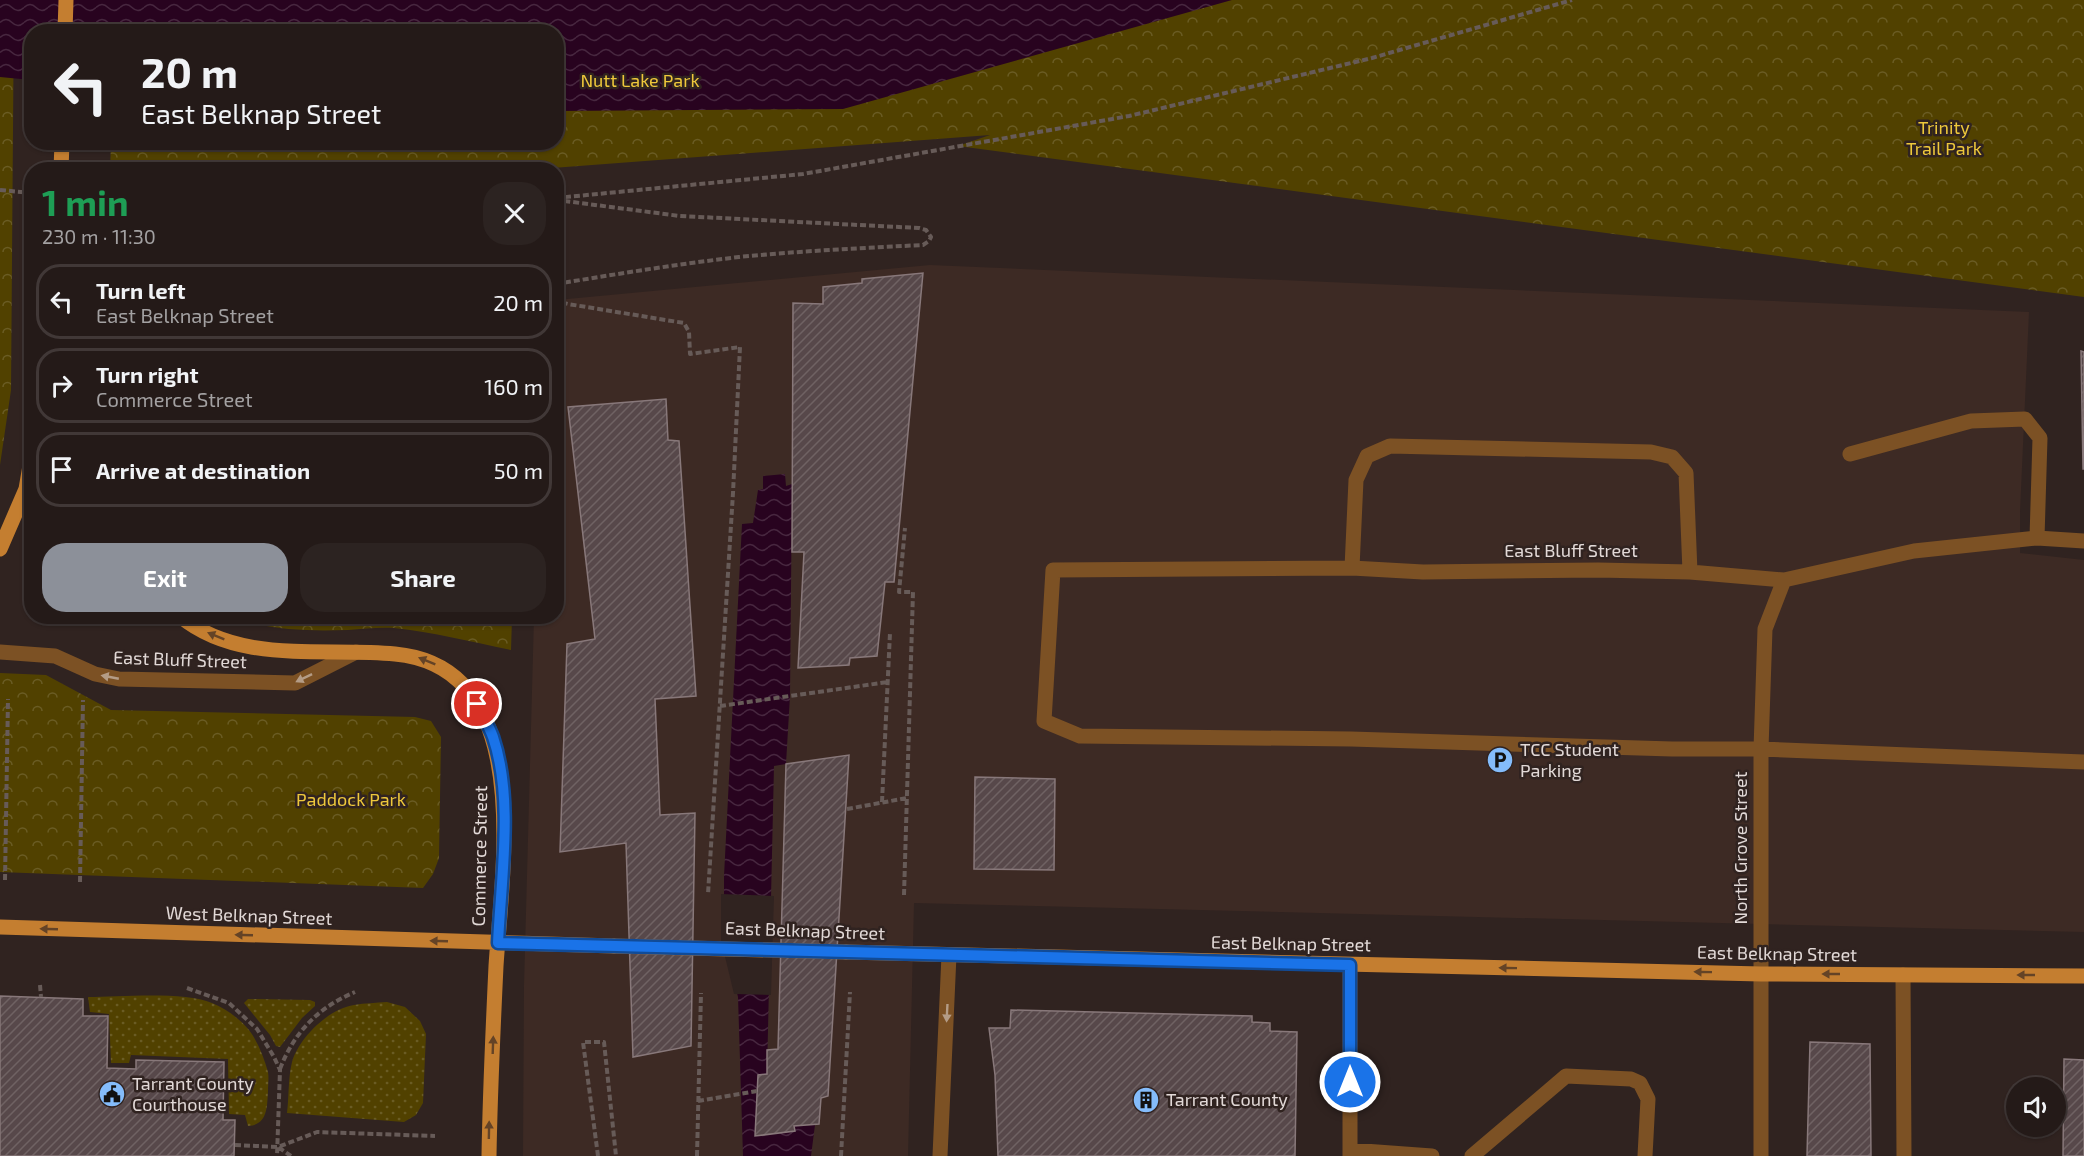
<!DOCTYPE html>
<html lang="en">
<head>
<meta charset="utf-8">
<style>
  body { margin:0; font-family:"Exo 2",sans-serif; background:#2c2321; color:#f1f3f6; height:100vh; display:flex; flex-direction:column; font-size:22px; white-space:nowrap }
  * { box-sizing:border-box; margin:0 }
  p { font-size:20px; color:#a3a1a2 }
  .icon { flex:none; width:33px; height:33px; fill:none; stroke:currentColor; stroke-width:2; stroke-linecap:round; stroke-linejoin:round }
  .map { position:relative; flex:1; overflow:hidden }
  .details { position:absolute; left:24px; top:162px; width:540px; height:462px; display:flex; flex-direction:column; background:#241a18; border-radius:24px; box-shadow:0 2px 4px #0004,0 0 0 2px #413837 }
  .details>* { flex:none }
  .hud { position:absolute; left:24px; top:24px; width:540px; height:126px; border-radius:24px; box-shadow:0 2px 4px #0004,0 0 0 2px #413837; background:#241a18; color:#f1f3f6; overflow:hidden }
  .buttons { position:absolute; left:2006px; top:1077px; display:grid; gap:12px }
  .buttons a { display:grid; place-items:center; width:60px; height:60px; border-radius:50%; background:#241a18; box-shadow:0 2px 4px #0004,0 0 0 2px #413837; font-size:30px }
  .pin { position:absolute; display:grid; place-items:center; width:51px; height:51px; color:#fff; margin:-26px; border:3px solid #fff; border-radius:50%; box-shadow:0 2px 6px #0007 }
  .me { position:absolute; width:66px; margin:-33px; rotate:0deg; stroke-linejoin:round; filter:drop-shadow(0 0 4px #0008) }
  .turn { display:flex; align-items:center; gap:21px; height:126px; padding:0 18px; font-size:27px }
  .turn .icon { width:78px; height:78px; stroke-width:2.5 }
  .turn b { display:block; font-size:42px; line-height:51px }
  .round { display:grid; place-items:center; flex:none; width:63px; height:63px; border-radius:24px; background:#2c2321 }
  .summary { display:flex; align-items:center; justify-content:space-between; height:102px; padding:0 18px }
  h1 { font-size:36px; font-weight:700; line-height:45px; color:#1e9e55 }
  .button { display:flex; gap:12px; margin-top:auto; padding:12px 18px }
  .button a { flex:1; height:69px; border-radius:24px; background:#8c9099; color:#fff; font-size:24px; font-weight:700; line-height:69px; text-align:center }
  .button a+a { background:#2c2321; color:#f1f3f6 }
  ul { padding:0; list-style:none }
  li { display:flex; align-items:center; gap:18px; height:75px; margin:0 12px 9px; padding:0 6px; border:3px solid #413837; border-radius:24px }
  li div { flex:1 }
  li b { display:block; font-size:22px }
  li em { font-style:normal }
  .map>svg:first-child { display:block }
  .built { fill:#3d2a24 }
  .grass { fill:url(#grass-dots) }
  .park { fill:url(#park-crowns) }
  .water { fill:url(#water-waves) }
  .pier { fill:#302320 }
  .building { fill:url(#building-hatch); stroke:#88787a; stroke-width:1.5 }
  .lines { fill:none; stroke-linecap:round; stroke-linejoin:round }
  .path { stroke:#675b58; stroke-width:4; stroke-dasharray:6 3; stroke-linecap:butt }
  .minor { stroke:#7c5124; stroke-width:15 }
  .major { stroke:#c47e30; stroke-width:15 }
  .major-bridge { stroke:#c47e30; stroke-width:15 }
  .oneway { fill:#644326 }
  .oneway2 { fill:#b49c86 }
  .route-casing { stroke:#114b97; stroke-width:15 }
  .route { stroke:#1a73e8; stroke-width:10 }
  .labels { text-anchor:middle; stroke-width:5; stroke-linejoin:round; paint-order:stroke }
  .park-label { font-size:18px; fill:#eec83b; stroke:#302320 }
  .street-label { font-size:18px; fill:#e2d9d7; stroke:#302320 }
  .poi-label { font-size:18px; fill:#e2d9d7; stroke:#302320; text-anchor:start }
</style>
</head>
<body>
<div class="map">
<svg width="2084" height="1156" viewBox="0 0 2084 1156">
  <defs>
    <pattern id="grass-dots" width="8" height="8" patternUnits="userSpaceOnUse" patternTransform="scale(1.5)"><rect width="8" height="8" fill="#514100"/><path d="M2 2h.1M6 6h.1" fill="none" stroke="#6a5c24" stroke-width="1.8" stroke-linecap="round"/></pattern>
    <pattern id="park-crowns" width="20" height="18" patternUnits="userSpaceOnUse" patternTransform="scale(1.5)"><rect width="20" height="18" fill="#514100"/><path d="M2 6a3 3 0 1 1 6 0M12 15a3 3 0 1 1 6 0" fill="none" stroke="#6a5c24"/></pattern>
    <pattern id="water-waves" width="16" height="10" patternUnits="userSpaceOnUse" patternTransform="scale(1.5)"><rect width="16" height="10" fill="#28031f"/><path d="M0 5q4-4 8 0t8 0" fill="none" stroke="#47273f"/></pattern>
    <pattern id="building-hatch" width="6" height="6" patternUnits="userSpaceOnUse" patternTransform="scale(1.5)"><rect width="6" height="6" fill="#57484a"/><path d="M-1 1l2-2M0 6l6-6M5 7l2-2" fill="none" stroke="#6f6263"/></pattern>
  </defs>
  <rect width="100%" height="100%" fill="#302320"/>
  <path class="built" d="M 930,265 L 2029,312 L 2020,512 L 2020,553 L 2084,560 L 2084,932 L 914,903 L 908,1156 L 523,1156 L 524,986 L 534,617 L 556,616 L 557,300 Z"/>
  <path class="grass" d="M 88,997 C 120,997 184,991 212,1003 C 226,1009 239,1018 249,1030 C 258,1042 264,1058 268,1072 C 269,1078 268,1085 268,1091 C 267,1106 268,1125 248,1126 L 245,1115 L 229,1114 L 228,1059 L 131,1055 L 129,1063 L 111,1063 L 109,1014 L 90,1012 Z
    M 248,999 L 310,1000 L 315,1002 L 315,1006 L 302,1018 L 280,1047 L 276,1046 L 270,1035 L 244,1003 Z
    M 387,1002 L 405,1007 L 420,1021 L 426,1034 L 423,1103 L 416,1115 L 404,1122 L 287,1113 C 289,1097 288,1078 292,1062 C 299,1038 328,1009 354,1005 C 365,1003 376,1003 387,1002 Z"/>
  <path class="park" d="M 0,0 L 14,0 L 11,390 L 0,465 Z
    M 116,0 L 2084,0 L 2084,297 L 958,146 L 990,135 L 539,169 L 110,170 L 111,143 L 556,142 L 556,32 Z
    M 235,617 L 512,617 L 511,650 C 472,642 433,632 394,628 C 379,627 363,629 348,630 C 312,631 268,631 235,617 Z
    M 0,673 L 46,675 L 111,710 L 415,717 L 431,721 L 441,737 L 439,858 L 433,874 L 423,888 L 0,872 Z"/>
  <path class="water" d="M 0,0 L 1232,0 L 843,109 L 557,111 L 556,32 L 32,32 L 31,80 L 0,77 Z
    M 785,474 L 786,486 L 792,484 L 790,696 L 786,764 L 774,766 L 767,1074 L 758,1075 L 755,1136 L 794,1131 L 794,1126 L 815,1125 L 811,1156 L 743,1156 L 738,997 L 724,939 L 724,876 L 742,524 L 753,523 L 758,490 L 763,489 L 763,476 Z"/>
  <path class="pier" d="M 721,894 L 774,896 L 771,995 L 734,994 L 721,940 Z"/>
  <path class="building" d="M 923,273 L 894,582 L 885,582 L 877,656 L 850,658 L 849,665 L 798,668 L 804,552 L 792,552 L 793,303 L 823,304 L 823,287 L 862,283 L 862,279 Z
    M 2081,351 L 2084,352 L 2084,469 L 2083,469 Z
    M 666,399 L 668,440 L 679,441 L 696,696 L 655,699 L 660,815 L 695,813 L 691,1046 L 633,1057 L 626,843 L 560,852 L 567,644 L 595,639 L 568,407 Z
    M 849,755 L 828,1096 L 821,1098 L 819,1124 L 794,1126 L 795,1131 L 755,1136 L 758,1075 L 767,1074 L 767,1050 L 778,1049 L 786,764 Z
    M 975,777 L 1055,779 L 1054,870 L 974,869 Z
    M 0,996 L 83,999 L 83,1016 L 108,1016 L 107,1068 L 136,1069 L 136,1060 L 224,1062 L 223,1120 L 235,1120 L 234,1156 L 0,1156 Z
    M 1011,1010 L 1252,1016 L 1252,1022 L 1270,1023 L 1270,1031 L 1297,1032 L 1295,1156 L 998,1156 L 995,1075 L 989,1028 L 1010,1028 Z
    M 1810,1042 L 1870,1044 L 1871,1156 L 1807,1156 Z
    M 2064,1059 L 2084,1060 L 2084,1156 L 2063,1156 Z"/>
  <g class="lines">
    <path class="path" d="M 0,190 L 32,193
      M 556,198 L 803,174 L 1129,116 L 1372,58 L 1572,0
      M 556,284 C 617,274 678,264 739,257 C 800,251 862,248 923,245 L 929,241 L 931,237 L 926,230 L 919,228 L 680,216 L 557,200
      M 556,296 L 560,302 L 568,304 L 684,323 L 689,332 L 690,354 L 740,347 L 733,493 L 708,894
      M 720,706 L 888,682
      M 882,802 L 890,633
      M 847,809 L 907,798
      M 5,880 L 8,699
      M 80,882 L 83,700
      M 904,895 L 913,592 L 899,592 L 905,528
      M 40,985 L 41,997
      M 187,988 L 229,1003 L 257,1029 L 274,1057 L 280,1070 L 277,1156
      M 280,1069 C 294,1032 319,1007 355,992
      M 698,1101 L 757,1091
      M 235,1145 L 278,1147
      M 291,1156 L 278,1147 L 317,1132 L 435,1136
      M 598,1156 L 583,1042 L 604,1042 L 616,1156
      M 697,1156 L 701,993
      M 841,1156 L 850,992"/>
    <path class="minor" d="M 1850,454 L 1971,421 L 2025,419 L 2040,438 L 2037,538
      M 2084,541 L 2037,538 L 1914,551 L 1784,580 L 1690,572 L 1598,570 L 1423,572 L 1352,568 L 1053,570 L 1044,721 L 1080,736 L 1351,739 L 1672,749 L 1761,749 L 2084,762
      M 1352,568 L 1356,480 L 1367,456 L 1390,446 L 1651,452 L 1672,457 L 1686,473 L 1690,572
      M 0,652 L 55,656 L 95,674 L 119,679 L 295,683 L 356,652
      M 1350,965 L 1350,1156
      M 1903,975 L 1904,1156
      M 1350,1150 L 1432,1156
      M 940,1156 L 949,955
      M 1472,1156 L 1566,1076 L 1631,1079 L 1640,1083 L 1648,1099 L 1645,1156
      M 1761,1156 L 1761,749 L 1765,629 L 1784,580"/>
    <path class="major" d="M 65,32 L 66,0
      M 61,170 L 62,142
      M 0,549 L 26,489 L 32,454
      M 180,616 C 239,665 324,647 395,654 C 536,667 502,869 496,966 C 493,1029 490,1093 489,1156
      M 0,927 L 614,946
      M 846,952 L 1761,974 L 2084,976"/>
    <path class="major-bridge" d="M 614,946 L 846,952"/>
  </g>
  <defs><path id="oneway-solid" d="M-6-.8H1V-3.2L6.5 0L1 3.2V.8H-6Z" transform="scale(1.5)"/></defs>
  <g class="oneway">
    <use href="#oneway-solid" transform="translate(216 636) rotate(-158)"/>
    <use href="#oneway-solid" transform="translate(427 661) rotate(-158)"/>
    <use href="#oneway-solid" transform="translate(49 929) rotate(-178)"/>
    <use href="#oneway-solid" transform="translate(244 935) rotate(-178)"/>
    <use href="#oneway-solid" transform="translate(439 941) rotate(-178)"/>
    <use href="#oneway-solid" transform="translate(1508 968) rotate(-179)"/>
    <use href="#oneway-solid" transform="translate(1703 972) rotate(-179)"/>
    <use href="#oneway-solid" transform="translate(1831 974) rotate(-180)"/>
    <use href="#oneway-solid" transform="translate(2026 975) rotate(-180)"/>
    <use href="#oneway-solid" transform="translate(493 1045) rotate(-88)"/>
    <use href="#oneway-solid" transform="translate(489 1130) rotate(-89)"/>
  </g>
  <g class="oneway2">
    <use href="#oneway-solid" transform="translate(110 677) rotate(-169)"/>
    <use href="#oneway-solid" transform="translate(304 678) rotate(154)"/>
    <use href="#oneway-solid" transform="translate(947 1013) rotate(93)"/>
  </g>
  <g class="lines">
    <defs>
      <path id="route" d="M 477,704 C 482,715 489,726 493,737 C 514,799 501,878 498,943 L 1350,965 L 1350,1082"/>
    </defs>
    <use href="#route" class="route-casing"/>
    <use href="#route" class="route"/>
  </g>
  <defs>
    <symbol id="parking-disc" viewBox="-11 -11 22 22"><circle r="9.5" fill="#84bcfb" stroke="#302320"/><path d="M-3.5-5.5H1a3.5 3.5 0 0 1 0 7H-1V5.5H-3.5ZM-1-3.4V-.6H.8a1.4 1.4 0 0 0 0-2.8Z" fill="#111"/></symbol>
    <symbol id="civic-disc" viewBox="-11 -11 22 22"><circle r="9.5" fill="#84bcfb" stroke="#302320"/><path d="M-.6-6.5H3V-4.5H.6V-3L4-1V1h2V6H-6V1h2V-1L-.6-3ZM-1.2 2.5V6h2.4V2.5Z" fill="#111"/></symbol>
    <symbol id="building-disc" viewBox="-11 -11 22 22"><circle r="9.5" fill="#84bcfb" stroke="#302320"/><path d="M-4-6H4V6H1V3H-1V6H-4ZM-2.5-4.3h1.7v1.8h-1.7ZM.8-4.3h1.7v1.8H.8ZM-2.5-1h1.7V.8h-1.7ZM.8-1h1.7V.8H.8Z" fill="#111"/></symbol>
  </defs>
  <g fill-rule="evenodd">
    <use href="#parking-disc" x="1485" y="745" width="30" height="30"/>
    <use href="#civic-disc" x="97" y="1079" width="30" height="30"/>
    <use href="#building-disc" x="1131" y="1085" width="30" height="30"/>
  </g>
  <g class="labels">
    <g class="park-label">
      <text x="640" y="87">Nutt Lake Park</text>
      <text x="1944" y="134">Trinity<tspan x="1944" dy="21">Trail Park</tspan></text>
      <text x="351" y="806">Paddock Park</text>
    </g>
    <g class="street-label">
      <text x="1571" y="557">East Bluff Street</text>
      <text transform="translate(180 660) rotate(2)" y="6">East Bluff Street</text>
      <text transform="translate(1741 848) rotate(-90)" y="6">North Grove Street</text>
      <text transform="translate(480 856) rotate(-89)" y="6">Commerce Street</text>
      <text transform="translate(249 916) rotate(2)" y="6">West Belknap Street</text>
      <text transform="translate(805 931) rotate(2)" y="6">East Belknap Street</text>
      <text transform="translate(1291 944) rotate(1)" y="6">East Belknap Street</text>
      <text transform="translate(1777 954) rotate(1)" y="6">East Belknap Street</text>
    </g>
    <g class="poi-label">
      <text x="1520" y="756">TCC Student<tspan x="1520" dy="21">Parking</tspan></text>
      <text x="132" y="1090">Tarrant County<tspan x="132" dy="21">Courthouse</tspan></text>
      <text x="1166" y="1106">Tarrant County</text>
    </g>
  </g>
</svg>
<div class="buttons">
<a><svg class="icon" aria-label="sound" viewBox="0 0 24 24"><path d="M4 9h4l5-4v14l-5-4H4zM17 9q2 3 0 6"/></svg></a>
</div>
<div class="pin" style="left:477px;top:704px;background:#d93025"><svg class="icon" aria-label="arrive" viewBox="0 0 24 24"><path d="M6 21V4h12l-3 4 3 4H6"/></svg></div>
<svg class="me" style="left:1350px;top:1082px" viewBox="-20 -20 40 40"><circle r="17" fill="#1a73e8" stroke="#fff" stroke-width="3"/><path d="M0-11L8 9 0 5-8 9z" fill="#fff"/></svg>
<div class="hud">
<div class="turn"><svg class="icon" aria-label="left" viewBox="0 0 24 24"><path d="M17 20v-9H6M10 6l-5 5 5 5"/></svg><div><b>20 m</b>East Belknap Street</div></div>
</div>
<section class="details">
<div class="summary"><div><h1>1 min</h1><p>230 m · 11:30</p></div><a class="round"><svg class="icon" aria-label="close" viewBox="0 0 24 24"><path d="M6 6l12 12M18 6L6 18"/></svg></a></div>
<ul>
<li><svg class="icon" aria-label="left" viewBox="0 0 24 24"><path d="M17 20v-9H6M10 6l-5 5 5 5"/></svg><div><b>Turn left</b><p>East Belknap Street</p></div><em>20 m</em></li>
<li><svg class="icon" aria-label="right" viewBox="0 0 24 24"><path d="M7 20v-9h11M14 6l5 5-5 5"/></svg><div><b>Turn right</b><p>Commerce Street</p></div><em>160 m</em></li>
<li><svg class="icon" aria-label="arrive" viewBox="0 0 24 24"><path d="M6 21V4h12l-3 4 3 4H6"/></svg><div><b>Arrive at destination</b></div><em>50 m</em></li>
</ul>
<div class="button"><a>Exit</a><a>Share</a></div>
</section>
</div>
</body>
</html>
